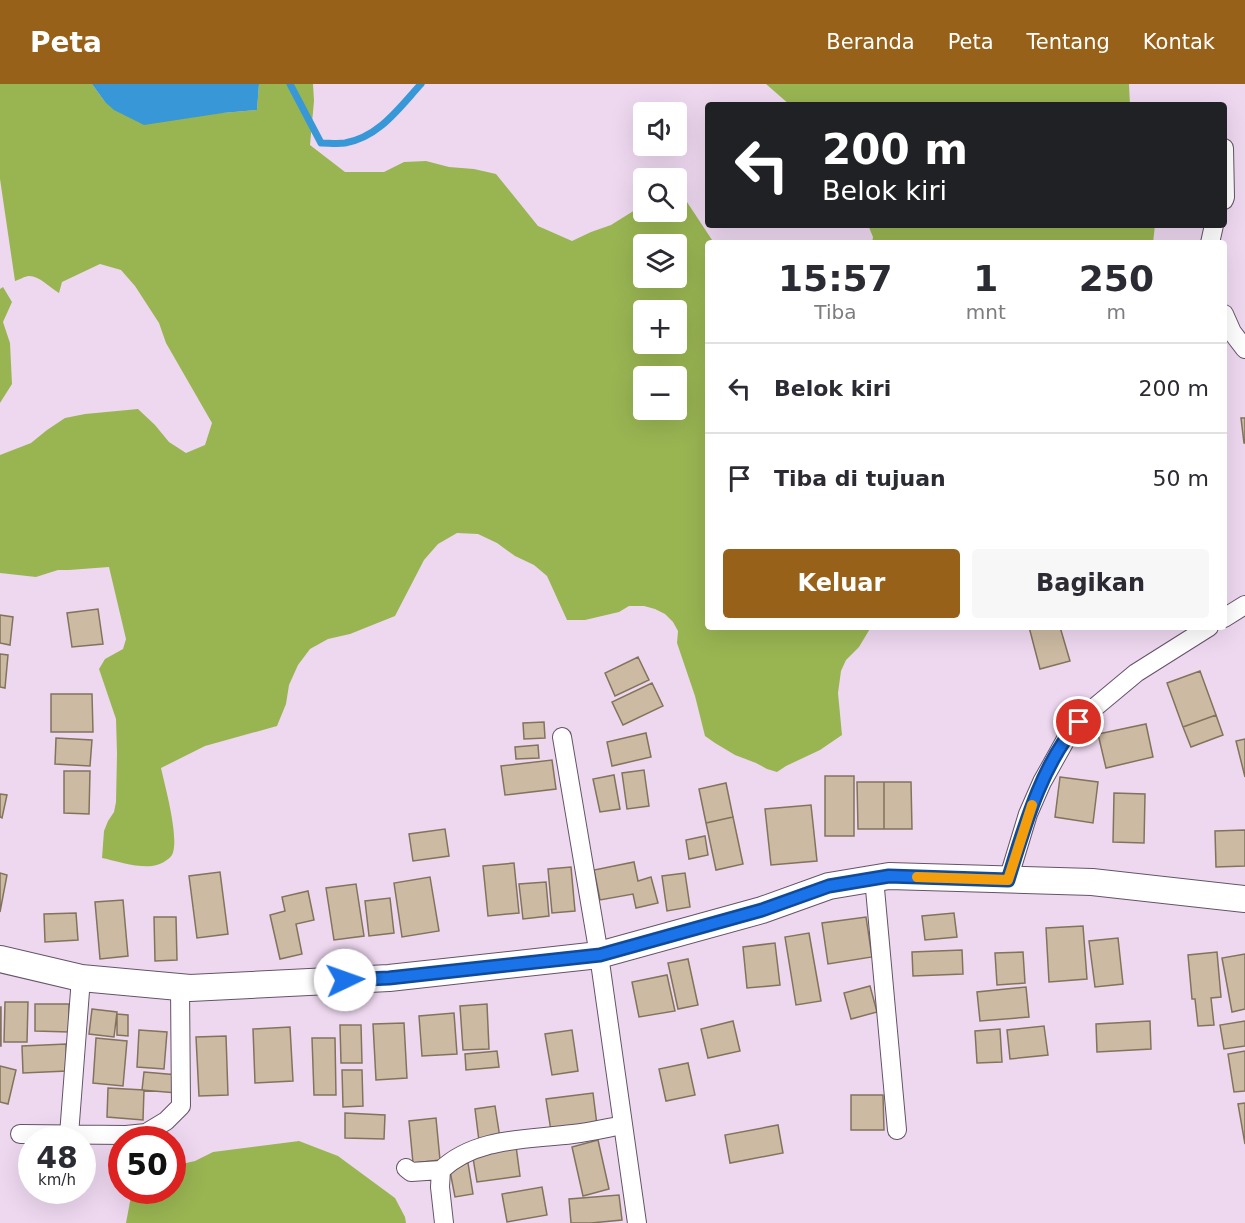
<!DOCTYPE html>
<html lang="id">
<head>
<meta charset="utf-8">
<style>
  body { margin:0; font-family:"DejaVu Sans",sans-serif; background:#f7f7f7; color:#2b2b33; height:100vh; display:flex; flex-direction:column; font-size:22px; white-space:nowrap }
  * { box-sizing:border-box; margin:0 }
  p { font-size:20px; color:#7c7c81 }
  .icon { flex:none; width:33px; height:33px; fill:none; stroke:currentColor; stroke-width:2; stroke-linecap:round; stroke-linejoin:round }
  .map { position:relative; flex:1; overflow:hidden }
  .panel { position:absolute; left:705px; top:156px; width:522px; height:390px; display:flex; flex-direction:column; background:#fff; border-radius:6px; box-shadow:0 6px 24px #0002 }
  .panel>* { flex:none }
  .top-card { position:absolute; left:705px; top:18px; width:522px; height:126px; border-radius:6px; box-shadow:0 6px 24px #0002; background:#202124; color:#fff; overflow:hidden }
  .tools { position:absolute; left:633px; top:18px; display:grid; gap:12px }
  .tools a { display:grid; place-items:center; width:54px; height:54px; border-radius:6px; background:#fff; box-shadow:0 6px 24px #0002; font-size:30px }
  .speed { position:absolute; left:18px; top:1042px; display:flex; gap:12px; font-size:30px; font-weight:700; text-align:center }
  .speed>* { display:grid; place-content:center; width:78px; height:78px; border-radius:50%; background:#fff; box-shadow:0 6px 24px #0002; line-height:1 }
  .speed small { font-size:15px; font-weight:400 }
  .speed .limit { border:9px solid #d22; background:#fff; color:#111 }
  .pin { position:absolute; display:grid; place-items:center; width:51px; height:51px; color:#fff; margin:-26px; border:3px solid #fff; border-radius:50%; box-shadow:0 2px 6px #0007 }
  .me { position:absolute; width:66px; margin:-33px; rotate:87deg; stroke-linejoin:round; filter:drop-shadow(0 0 4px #0008) }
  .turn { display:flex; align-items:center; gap:21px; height:126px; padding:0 18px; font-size:27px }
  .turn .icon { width:78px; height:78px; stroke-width:2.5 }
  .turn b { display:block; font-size:42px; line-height:51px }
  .eta { display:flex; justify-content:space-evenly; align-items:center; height:102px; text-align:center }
  .eta b { font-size:36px; font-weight:700; line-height:42px }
  .primary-button { display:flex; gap:12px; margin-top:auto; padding:12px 18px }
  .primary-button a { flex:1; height:69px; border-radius:6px; background:#97611a; color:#fff; font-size:24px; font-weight:700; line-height:69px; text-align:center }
  .primary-button a+a { background:#f7f7f7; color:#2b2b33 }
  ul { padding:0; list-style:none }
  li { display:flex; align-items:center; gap:18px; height:90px; padding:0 18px; border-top:2px solid #e1e1e2 }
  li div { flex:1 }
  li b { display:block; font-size:22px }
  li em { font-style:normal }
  header { display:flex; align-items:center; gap:36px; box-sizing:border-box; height:84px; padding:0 30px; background:#97611a; color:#fff }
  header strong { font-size:28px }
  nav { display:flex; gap:33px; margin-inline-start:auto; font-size:21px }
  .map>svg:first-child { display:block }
  .forest { fill:#99b552; fill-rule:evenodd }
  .water { fill:#3897d6 }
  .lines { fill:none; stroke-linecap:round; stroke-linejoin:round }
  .stream { stroke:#3897d6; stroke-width:7 }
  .building { fill:#ccbaa2; stroke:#83735c; stroke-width:1.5 }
  .minor-casing { stroke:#655367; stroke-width:20 }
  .secondary-casing { stroke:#655367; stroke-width:28 }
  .minor { stroke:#fff; stroke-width:18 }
  .secondary { stroke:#fff; stroke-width:26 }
  .route-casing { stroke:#114b97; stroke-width:15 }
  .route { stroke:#1a73e8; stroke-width:10 }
  .slow { stroke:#f59e0b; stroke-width:10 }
</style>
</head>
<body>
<header>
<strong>Peta</strong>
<nav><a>Beranda</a><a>Peta</a><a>Tentang</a><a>Kontak</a></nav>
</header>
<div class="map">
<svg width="1245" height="1139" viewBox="0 0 1245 1139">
  <rect width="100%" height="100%" fill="#eed8f0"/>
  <path class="forest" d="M 0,0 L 92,0 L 105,18 L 223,29 L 257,26 L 259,0 L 313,0 L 314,17 L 310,61 L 345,88 L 384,88 L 404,78 L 426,77 L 449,83 L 474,85 L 496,90 L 538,142 L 572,157 L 591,148 L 611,141 L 643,121 L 644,128 L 676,128 L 677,112 L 685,115 L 714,159 L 708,159 L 708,543 L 871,543 L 859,563 L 846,576 L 841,587 L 838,609 L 842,651 L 820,666 L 786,682 L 777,688 L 767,685 L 756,679 L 735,671 L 715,659 L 705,652 L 695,612 L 677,559 L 678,547 L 673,538 L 665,530 L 655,525 L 644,522 L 629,522 L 619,528 L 585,536 L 567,536 L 547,492 L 534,481 L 515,472 L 497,459 L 478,450 L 457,449 L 438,460 L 424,476 L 395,532 L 350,550 L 328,555 L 310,565 L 298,581 L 289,601 L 286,620 L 277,642 L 205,662 L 161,684 C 165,702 180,756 172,771 C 168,777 159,781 152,782 C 138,784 116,777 102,774 L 104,747 L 108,737 L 114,728 L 116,718 L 117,670 L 116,635 L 99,585 L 105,575 L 123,565 L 126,555 L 109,483 L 69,486 L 58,486 L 36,493 L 0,489 L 0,371 L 31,359 L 47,346 L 65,334 L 85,330 L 138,325 L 155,341 L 169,358 L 186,369 L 205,361 L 212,339 L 166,259 L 159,239 L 135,202 L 121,186 L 100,180 L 62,198 L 59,209 C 50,204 40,192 29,192 C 25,192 19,196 15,197 L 0,95 ZM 644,160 L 676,160 L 676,194 L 644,194 ZM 644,226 L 676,226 L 676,260 L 644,260 ZM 644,292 L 676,292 L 676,326 L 644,326 Z
    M 766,0 L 1129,0 L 1130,21 L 790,21 Z
    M 868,141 L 1155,141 L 1153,159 L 872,159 L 873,153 Z
    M 3,203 L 12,218 L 3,238 L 10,259 L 12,300 L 0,319 L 0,205 Z
    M 299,1057 L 338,1072 L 395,1114 L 405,1133 L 406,1139 L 126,1139 L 132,1107 L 172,1107 L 173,1082 L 195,1077 L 213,1068 Z"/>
  <path class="water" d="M 92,0 L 259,0 L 257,26 L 223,29 L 144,41 L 114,26 L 105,18 Z"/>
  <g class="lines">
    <path class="stream" d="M 290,0 L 321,59 C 329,59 337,60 345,59 C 379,53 399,24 421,0"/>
  </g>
  <path class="building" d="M 1241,334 L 1245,334 L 1245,359 L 1244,359 Z
    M 98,525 L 103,560 L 72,563 L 67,529 Z
    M 0,531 L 13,533 L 10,561 L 0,559 Z
    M 1029,543 L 1060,543 L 1070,577 L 1040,585 Z
    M 0,570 L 8,571 L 5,604 L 0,603 Z
    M 638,573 L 649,596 L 615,612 L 605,589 Z
    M 1200,587 L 1216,631 L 1183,643 L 1167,599 Z
    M 652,599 L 663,622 L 623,641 L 612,618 Z
    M 51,610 L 92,610 L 93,648 L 51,648 Z
    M 1216,631 L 1223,651 L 1191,663 L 1183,643 Z
    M 544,638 L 545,654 L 524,655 L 523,639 Z
    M 1146,640 L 1153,673 L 1106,684 L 1098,650 Z
    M 646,649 L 651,673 L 612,682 L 607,658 Z
    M 56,654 L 92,656 L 90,682 L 55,680 Z
    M 1245,655 L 1245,693 L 1236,657 Z
    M 538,661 L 539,674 L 516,675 L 515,663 Z
    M 552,676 L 556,705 L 505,711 L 501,682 Z
    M 644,686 L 649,722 L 627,725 L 622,689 Z
    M 64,687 L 90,687 L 89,730 L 64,729 Z
    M 614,691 L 620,725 L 600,728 L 593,695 Z
    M 825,692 L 854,692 L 854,752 L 825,752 Z
    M 1060,693 L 1098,698 L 1093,739 L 1055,733 Z
    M 857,698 L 884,698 L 884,745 L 858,745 Z
    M 884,698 L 911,698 L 912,745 L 884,745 Z
    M 726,699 L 733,733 L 706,739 L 699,705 Z
    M 1114,709 L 1145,710 L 1144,759 L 1113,758 Z
    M 0,710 L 7,711 L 2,734 L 0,733 Z
    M 811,721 L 817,777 L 771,781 L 765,725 Z
    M 733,733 L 743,780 L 716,786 L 706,739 Z
    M 445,745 L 449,772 L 413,777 L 409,750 Z
    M 1245,746 L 1245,782 L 1216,783 L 1215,747 Z
    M 705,752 L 708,771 L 689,775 L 686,756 Z
    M 634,778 L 638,797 L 651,793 L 658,819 L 636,824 L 633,810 L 600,816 L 594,786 Z
    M 514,779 L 519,829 L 488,832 L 483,782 Z
    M 571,783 L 575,827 L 552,829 L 548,785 Z
    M 220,788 L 228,850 L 197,854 L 189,792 Z
    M 0,789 L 7,791 L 0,828 Z
    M 685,789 L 690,823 L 667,827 L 662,792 Z
    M 430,793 L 439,847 L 402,853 L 394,799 Z
    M 546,798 L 549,832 L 523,835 L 519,800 Z
    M 356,800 L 364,852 L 334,856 L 326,804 Z
    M 308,807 L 314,836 L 296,840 L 302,870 L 280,875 L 270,831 L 285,827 L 282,813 Z
    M 390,814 L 394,849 L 369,852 L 365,817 Z
    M 123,816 L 128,872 L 100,875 L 95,818 Z
    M 76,829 L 78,856 L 45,858 L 44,830 Z
    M 954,829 L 957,853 L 925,856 L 922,832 Z
    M 154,833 L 176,833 L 177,876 L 155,877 Z
    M 866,833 L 872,873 L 828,880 L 822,839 Z
    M 1083,842 L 1087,895 L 1049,898 L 1046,844 Z
    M 809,849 L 821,917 L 796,921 L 785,853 Z
    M 1118,854 L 1123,900 L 1095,903 L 1089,857 Z
    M 775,859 L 780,901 L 747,904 L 743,863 Z
    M 962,866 L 963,890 L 913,892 L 912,868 Z
    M 1023,868 L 1025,899 L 997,901 L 995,869 Z
    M 1217,868 L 1221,913 L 1211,914 L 1214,941 L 1198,942 L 1195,915 L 1192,915 L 1188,871 Z
    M 1245,870 L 1245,925 L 1232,928 L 1222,874 Z
    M 688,875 L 698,921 L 678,925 L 668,879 Z
    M 667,891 L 675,927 L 639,933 L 632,898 Z
    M 870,902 L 877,928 L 851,935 L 844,909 Z
    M 1026,903 L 1029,933 L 980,937 L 977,908 Z
    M 5,918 L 28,918 L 27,958 L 4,958 Z
    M 35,920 L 69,920 L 69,948 L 35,947 Z
    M 487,920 L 489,965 L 463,966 L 460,922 Z
    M 0,923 L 1,923 L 1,962 L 0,962 Z
    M 92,925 L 117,928 L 114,953 L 89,950 Z
    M 454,929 L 457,970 L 422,972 L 419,932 Z
    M 117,930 L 128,931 L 128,952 L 117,951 Z
    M 733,937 L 740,967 L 708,974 L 701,945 Z
    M 1150,937 L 1151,965 L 1097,968 L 1096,940 Z
    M 1245,937 L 1245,962 L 1224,965 L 1220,941 Z
    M 404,939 L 407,994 L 376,996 L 373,940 Z
    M 340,941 L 361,941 L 362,979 L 341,979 Z
    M 1044,942 L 1048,971 L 1010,975 L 1007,946 Z
    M 290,943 L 293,997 L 255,999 L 253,945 Z
    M 1000,945 L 1002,978 L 977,979 L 975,947 Z
    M 139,946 L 167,948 L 164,985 L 137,983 Z
    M 572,946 L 578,987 L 552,991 L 545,950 Z
    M 226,952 L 228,1011 L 199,1012 L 196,953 Z
    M 96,954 L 127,957 L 123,1002 L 93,999 Z
    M 312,954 L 335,954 L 336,1011 L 314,1011 Z
    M 66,960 L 67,987 L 23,989 L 22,962 Z
    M 497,967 L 499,983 L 466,986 L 465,970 Z
    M 1245,967 L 1245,1007 L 1234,1008 L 1228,970 Z
    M 688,979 L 695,1011 L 666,1017 L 659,985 Z
    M 0,982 L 16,986 L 8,1020 L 0,1018 Z
    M 342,986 L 362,986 L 363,1022 L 343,1023 Z
    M 144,988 L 178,991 L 177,1009 L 142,1006 Z
    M 108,1004 L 144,1006 L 143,1036 L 107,1033 Z
    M 593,1009 L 597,1041 L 551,1047 L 546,1015 Z
    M 851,1011 L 883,1011 L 884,1046 L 851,1046 Z
    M 1245,1019 L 1245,1060 L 1238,1020 Z
    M 495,1022 L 500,1054 L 479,1057 L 475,1025 Z
    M 345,1029 L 385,1031 L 384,1055 L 345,1054 Z
    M 436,1034 L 440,1076 L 413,1079 L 409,1037 Z
    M 778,1041 L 783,1069 L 730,1079 L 725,1051 Z
    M 598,1056 L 609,1105 L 583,1112 L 572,1063 Z
    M 516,1062 L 520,1092 L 477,1098 L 472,1068 Z
    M 468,1079 L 473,1110 L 455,1113 L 449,1082 Z
    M 542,1103 L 547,1131 L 507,1138 L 502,1110 Z
    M 619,1111 L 622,1136 L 591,1139 L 571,1139 L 569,1115 Z"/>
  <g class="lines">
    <defs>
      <path id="minor" d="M 1224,64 L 1225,113 L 1224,116
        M 1210,159 L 1214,141
        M 1224,230 L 1232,248 L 1245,265
        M 1224,534 L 1245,521
        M 562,653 L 599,871 L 637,1139
        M 874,794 L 897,1046
        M 1008,796 L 1028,730 L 1042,698 L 1070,648 L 1088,629 L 1136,589 L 1209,543
        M 20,1050 L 126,1051 L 146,1049 L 166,1037 L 181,1022 L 180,903
        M 69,1051 L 81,894
        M 406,1084 L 411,1088 L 441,1086
        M 444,1139 L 440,1103 L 441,1086 C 476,1053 527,1056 573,1050 C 590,1048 607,1044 623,1041"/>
      <path id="secondary" d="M 0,875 L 81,894 L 190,904 L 389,894 L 599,871 L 762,826 L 829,802 L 889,792 L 1092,798 L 1245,815"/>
    </defs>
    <use href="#minor" class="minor-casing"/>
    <use href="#secondary" class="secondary-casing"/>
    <use href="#minor" class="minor"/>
    <use href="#secondary" class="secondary"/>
  </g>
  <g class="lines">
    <defs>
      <path id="route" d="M 345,896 L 389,894 L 600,871 L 762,826 L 829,802 L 889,792 L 1008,796 C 1024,744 1042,679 1079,638"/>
    </defs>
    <use href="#route" class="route-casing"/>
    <use href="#route" class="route"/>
    <path class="slow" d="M 917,793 L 1008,796 L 1032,721"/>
  </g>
</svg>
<div class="tools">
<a><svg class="icon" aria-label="sound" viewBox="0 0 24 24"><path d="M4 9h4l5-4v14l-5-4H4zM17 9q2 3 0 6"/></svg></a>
<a><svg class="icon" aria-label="search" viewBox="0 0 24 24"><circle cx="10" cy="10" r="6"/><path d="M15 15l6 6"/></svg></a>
<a><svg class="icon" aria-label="layers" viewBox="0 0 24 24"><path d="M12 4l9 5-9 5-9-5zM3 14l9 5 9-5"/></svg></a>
<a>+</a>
<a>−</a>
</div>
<div class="speed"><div>48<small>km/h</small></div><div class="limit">50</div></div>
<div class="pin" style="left:1079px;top:638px;background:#d93025"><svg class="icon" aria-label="arrive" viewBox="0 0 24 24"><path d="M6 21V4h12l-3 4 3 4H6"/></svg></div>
<svg class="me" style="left:345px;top:896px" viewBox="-20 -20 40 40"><circle r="19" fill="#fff"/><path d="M0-13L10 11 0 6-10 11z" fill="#1a73e8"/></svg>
<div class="top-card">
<div class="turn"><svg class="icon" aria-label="left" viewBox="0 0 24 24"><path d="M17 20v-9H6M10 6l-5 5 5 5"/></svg><div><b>200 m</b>Belok kiri</div></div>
</div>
<section class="panel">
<div class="eta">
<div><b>15:57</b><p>Tiba</p></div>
<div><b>1</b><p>mnt</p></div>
<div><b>250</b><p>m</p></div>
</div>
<ul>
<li><svg class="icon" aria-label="left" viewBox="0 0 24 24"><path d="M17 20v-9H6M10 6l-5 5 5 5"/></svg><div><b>Belok kiri</b></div><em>200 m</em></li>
<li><svg class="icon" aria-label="arrive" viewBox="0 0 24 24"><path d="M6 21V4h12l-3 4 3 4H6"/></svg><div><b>Tiba di tujuan</b></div><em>50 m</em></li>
</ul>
<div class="primary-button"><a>Keluar</a><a>Bagikan</a></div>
</section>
</div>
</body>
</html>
